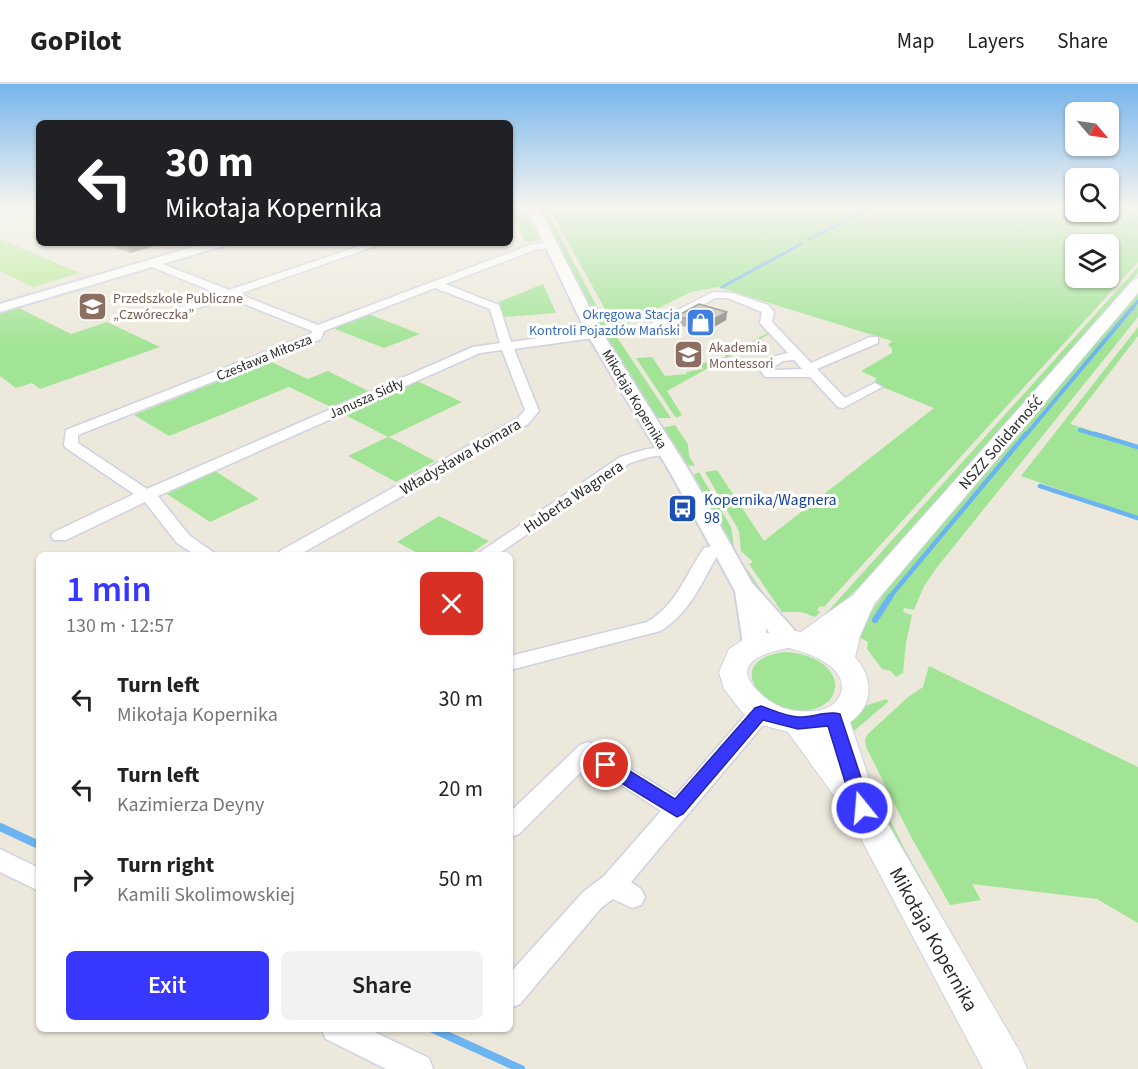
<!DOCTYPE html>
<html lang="en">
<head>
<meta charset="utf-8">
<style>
  body { margin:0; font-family:"Source Sans 3",sans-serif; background:#f2f2f2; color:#222; height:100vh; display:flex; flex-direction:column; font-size:22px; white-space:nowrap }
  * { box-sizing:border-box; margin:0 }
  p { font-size:20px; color:#767676 }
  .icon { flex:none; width:33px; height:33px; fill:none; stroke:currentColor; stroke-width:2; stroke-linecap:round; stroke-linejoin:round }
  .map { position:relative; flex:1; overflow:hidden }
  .drawer { position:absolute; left:36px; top:468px; width:477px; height:480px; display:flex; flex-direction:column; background:#fff; border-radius:9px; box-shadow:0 2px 4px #0004 }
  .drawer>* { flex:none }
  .banner { position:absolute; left:36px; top:36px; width:477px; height:126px; border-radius:9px; box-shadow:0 2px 4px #0004; background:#202124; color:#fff; overflow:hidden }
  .needle { width:39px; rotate:119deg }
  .tools { position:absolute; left:1065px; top:18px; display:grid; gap:12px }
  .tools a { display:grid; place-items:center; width:54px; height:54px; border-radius:9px; background:#fff; box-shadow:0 2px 4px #0004; font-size:30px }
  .pin { position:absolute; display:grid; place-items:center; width:51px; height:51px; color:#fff; margin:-26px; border:3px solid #fff; border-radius:50%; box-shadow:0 2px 6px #0007 }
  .me { position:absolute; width:66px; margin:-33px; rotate:343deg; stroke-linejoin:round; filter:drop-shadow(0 0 4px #0008) }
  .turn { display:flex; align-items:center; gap:21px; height:126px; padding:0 30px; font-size:27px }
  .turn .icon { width:78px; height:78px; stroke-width:2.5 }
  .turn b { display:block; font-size:42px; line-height:51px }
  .round { display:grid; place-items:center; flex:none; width:63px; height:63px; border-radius:9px; background:#f2f2f2 }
  .summary { display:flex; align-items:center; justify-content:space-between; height:102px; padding:0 30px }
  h1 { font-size:36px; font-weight:600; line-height:45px; color:#3737fd }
  .cta { display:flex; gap:12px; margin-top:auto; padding:12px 30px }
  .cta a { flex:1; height:69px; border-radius:9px; background:#3737fd; color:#fff; font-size:24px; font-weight:600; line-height:69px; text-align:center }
  .cta a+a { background:#f2f2f2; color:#222 }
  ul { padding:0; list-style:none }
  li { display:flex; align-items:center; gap:18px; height:90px; padding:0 30px }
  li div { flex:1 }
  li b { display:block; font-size:22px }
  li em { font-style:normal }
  header { display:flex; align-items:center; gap:36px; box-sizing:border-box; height:84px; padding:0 30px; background:#fff; border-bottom:2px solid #e0e0e0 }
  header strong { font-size:28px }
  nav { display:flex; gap:33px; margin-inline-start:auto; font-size:21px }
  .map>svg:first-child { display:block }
  .green { fill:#a2e496; fill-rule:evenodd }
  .pitch { fill:#b5ec92 }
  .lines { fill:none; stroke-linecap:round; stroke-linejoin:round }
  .stream-far4 { stroke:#6cb4f1; stroke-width:3 }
  .stream-far3 { stroke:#6cb4f1; stroke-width:4 }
  .stream-far2 { stroke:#6cb4f1; stroke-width:4.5 }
  .stream-far1 { stroke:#6cb4f1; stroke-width:6 }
  .stream { stroke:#6cb4f1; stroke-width:8 }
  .minor-casing { stroke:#d0d0e3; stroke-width:3 }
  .tertiary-casing { stroke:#d0d0e3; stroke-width:4 }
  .secondary-casing { stroke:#d0d0e3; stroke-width:2 }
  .minor { fill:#fff; fill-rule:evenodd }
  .tertiary { fill:#fff; fill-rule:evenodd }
  .secondary { fill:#fff; fill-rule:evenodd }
  .wall { fill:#aba9a1 }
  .shaded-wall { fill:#8b8a83 }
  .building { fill:#c7c5bb; stroke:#8b8a83; stroke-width:1.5 }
  .route { fill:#3737fd; stroke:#2424a4; stroke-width:1.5 }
  .labels { text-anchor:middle; stroke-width:6; stroke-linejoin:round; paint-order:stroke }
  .far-education-label { font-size:14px; fill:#785e54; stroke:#fff; text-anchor:start }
  .far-shop-label { font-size:14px; fill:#366cbe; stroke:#fff; text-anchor:end }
  .far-street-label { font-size:14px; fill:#2a2a2a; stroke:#fff }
  .street-label { font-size:16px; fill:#2a2a2a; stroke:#fff }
  .transit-label { font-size:16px; fill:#164399; stroke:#fff; text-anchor:start }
  .near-street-label { font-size:20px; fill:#2a2a2a; stroke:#fff }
</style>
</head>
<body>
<header>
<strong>GoPilot</strong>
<nav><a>Map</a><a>Layers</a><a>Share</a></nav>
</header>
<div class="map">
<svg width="1138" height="985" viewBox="0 0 1138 985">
  <rect width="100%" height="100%" fill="#ece8db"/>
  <path class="green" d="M 510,124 L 527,124 L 540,155 L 533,158 L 525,158 L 516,138 L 510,140 Z
    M 538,124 L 545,124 L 596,221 L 611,245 L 597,241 Z
    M 549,124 L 560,124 L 562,127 L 614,124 L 1075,124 L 1076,128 L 1108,128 L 1109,124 L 1138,124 L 1138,178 L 824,523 L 820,522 L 817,526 L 820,528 L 815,533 L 801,528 L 782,528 L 749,480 L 753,478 L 741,467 L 739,447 L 705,388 L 717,386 L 764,457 L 934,324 L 875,300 L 876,294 L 861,287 L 892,269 L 892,264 L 888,261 L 892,257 L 718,203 L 691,208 L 616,245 ZM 1076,160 L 1108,160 L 1108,194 L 1076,194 Z
    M 1138,183 L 1138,189 L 865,497 L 824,537 L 821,535 Z
    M 543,200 L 556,229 L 504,233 L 499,218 Z
    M 1138,209 L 1138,233 L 938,482 L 924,502 L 914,526 L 904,524 L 903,528 L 912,531 L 906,559 L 903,589 L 896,593 L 891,587 L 882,585 L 867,565 L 868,558 L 855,551 L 892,498 Z
    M 17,223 L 71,250 L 107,238 L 160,263 L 40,305 L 32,299 L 16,304 L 0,292 L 0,228 Z
    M 364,231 L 371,231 L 420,250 L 384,264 L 330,243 Z
    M 759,240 L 764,240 L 771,249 L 667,307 L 682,331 L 676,334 L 636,274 L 652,273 L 665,292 L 687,290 L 686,288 L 703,285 L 700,279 L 714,278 L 713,276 L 726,273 L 721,265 L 709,266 L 707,264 L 717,258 L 741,265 L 767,249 Z
    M 1138,243 L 1138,252 L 1070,340 L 1138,361 L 1138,433 L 1021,392 Z
    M 614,249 L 671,334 L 654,334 L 605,256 Z
    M 269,277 L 308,295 L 328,287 L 368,307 L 331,323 L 289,303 L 169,352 L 134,331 Z
    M 417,297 L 462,318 L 389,353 L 435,377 L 396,398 L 348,372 L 388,353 L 343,330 Z
    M 675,341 L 688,360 L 689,372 L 695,382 L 683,381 L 661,344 Z
    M 215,387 L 259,415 L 210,438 L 167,410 Z
    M 699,388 L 731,443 L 735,468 L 777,529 L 747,493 L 690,393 Z
    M 439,432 L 489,457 L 468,471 L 421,471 L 397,458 Z
    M 785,568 C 798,569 809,571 820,578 C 842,592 840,618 814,625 C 767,638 717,576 785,568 Z
    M 929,582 L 1138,683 L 1138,839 L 1097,815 L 972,800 L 981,816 L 950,821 L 910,751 L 866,663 L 865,655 L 868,650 L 908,613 L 923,603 Z
    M 887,615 L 888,618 L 848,652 L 845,644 L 861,623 Z
    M 857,668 L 905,766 L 1028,985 L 1020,985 L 898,766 L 868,703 Z"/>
  <path class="pitch" d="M 0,155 L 80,189 L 33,203 L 0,187 Z"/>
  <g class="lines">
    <path class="stream-far4" d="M 808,156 L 869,124
      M 722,203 L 801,160
      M 1132,225 L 1138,217"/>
    <path class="stream-far3" d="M 1080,346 L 1100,352
      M 1025,352 L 1133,223"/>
    <path class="stream-far2" d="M 1095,350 L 1138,363
      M 1040,402 L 1138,434
      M 889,514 L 1026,350"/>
    <path class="stream-far1" d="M 875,536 L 890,513"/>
    <path class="stream" d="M 0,743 L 39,761
      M 433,945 L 521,985"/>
    <defs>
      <path id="minor" d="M 10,124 L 26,124 L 0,132 L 0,126 Z
        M 551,158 L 554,159 L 554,163 L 535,166 L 445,200 L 499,221 L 511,258 L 615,243 L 646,242 L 713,208 L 733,209 L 768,221 L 774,228 L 772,238 L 811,279 L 870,253 L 878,253 L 878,259 L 817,285 L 845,314 L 875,299 L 882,303 L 843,324 L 838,323 L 810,293 L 765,293 L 758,283 C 765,275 777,271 788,269 L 760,239 L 762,228 L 728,214 L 715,214 L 652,249 L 615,251 L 514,265 L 539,327 L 528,340 L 299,471 L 277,471 L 280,467 L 518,334 L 525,326 L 502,266 L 480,269 L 158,412 L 189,451 L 217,471 L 196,471 L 177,459 L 145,418 L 66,456 L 54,456 L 51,452 L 54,448 L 134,410 L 66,364 L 64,361 L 66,346 L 311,250 L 312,247 L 229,214 L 188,227 L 180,227 L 180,223 L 219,210 L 147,181 L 147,177 L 155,177 L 229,206 L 369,159 L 384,159 L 239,210 L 318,241 L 530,161 ZM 435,204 L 490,225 L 500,259 L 473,263 L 147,405 L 78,359 L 78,351 L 321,255 L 324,247 ZM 794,276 L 802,285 L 774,286 L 772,284 L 783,277 Z
        M 667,363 L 674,367 L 672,370 L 649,373 L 630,379 L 497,471 L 476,471 L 620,373 L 647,365 Z
        M 722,460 L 728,461 L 731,465 L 728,469 L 717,472 C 701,500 689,530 660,547 L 510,586 L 510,572 L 647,538 C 677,521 685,491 704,464 Z
        M 761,620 L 769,622 L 772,628 L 769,634 L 631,798 L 641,805 L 645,813 L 641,821 L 632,824 L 613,815 L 601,824 L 520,920 L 510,924 L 510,889 L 583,808 L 604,792 L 661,727 L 589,680 L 519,750 L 510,753 L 510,728 L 580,661 L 588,658 L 596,661 L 614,675 L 675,712 L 753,622 Z
        M 0,765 L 39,784 L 39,807 L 0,788 Z
        M 321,945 L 368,945 L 429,974 L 433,985 L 386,985 L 326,955 Z"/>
      <path id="tertiary" d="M 527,124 L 539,124 L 603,250 L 690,388 L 752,499 L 797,549 L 800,555 L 797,561 C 780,565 775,556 766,544 L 767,560 L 764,566 L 755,568 L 746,566 L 743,560 L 735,507 L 670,388 L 587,250 Z
        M 206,159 L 225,159 L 223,162 L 0,228 L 0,220 Z"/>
      <path id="secondary" d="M 1138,194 L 1138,209 L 874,520 L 860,552 L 855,573 C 873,593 875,621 850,638 L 872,704 L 870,709 L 1021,970 L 1027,985 L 983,985 L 850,734 L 788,648 L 762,641 L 742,628 L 724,605 L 719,588 L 729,565 L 746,554 L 756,551 L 788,546 L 801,548 L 853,511 L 1133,196 ZM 788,564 C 809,568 856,586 838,615 C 828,631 795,629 781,623 C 771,619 762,612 755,604 C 731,577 768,568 788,564 Z"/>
    </defs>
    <use href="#minor" class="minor-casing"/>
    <use href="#tertiary" class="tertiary-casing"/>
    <use href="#secondary" class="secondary-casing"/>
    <use href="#minor" class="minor"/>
    <use href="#tertiary" class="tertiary"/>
    <use href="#secondary" class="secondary"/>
  </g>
  <path class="wall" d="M 103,159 L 165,159 L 130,169 Z
    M 727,228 L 726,236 L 705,248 L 676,240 L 677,232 Z"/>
  <path class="shaded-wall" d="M 127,159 L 165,159 L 130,169 Z
    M 727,228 L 726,236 L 705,248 L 705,240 Z"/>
  <path class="building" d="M 699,220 L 727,228 L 705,240 L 677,232 Z"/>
  <linearGradient id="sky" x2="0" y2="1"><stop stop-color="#76b4ec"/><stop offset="0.47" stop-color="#f6f5ef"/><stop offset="1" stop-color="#f6f5ef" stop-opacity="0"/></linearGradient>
  <rect width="1138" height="262" fill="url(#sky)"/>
  <path class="route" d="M 761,622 C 773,626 784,632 798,633 C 812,634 827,626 840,630 L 871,724 L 869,730 L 862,732 L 856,730 L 853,724 L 828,642 L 798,645 L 763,636 L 683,730 L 677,733 L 600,686 L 597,681 L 600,676 L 606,674 L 612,676 L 675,715 L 755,624 Z"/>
  <defs>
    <symbol id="school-square" viewBox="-11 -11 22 22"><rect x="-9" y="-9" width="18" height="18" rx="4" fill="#8d6e63" stroke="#fff"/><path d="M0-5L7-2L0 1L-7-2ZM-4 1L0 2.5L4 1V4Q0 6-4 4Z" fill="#fff"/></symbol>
    <symbol id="shop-square" viewBox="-11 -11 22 22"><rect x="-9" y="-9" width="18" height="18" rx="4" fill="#3f7fe0" stroke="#fff"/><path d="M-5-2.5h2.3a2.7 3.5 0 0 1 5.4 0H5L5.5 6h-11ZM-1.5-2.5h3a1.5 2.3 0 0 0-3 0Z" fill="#fff"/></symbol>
    <symbol id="bus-square" viewBox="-11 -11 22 22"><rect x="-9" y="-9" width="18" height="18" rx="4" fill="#1a4fb4" stroke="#fff"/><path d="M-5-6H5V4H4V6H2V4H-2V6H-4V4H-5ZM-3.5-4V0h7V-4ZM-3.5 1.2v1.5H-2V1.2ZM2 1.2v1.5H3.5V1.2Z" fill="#fff"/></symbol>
  </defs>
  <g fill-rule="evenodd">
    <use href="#school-square" x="76" y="206" width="33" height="33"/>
    <use href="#shop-square" x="684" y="222" width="33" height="33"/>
    <use href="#school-square" x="672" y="254" width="33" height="33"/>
    <use href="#bus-square" x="666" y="408" width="33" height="33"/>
  </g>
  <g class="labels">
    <g class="far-education-label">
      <text x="113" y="219">Przedszkole Publiczne<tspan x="113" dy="16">„Czwóreczka”</tspan></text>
      <text x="709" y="268">Akademia<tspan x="709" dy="16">Montessori</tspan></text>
    </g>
    <g class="far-shop-label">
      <text x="680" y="235">Okręgowa Stacja<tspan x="680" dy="16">Kontroli Pojazdów Mański</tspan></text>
    </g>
    <g class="far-street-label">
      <text transform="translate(264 273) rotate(-22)" y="5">Czesława Miłosza</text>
      <text transform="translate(366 314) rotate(-24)" y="5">Janusza Sidły</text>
      <text transform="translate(635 315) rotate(59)" y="5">Mikołaja Kopernika</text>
    </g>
    <g class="street-label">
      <text transform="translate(1000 358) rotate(-49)" y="6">NSZZ Solidarność</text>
      <text transform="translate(460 372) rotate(-30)" y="6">Władysława Komara</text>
      <text transform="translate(573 412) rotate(-34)" y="6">Huberta Wagnera</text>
    </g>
    <g class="transit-label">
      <text x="704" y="421">Kopernika/Wagnera<tspan x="704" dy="18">98</tspan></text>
    </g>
    <g class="near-street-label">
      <text transform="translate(934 855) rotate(61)" y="7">Mikołaja Kopernika</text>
    </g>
  </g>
</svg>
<div class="tools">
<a><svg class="needle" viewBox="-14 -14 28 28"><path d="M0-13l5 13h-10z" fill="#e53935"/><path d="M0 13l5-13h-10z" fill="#767676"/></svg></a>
<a><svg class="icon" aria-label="search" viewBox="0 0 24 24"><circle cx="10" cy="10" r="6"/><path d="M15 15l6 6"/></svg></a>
<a><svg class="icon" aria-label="layers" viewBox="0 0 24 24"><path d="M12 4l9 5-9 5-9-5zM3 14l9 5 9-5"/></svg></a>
</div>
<div class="pin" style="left:606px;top:681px;background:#d93025"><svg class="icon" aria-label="arrive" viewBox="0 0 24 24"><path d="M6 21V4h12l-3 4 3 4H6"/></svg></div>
<svg class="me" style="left:862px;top:724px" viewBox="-20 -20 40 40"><circle r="17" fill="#3737fd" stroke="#fff" stroke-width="3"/><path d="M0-11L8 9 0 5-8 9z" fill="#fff"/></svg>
<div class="banner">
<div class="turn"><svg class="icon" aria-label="left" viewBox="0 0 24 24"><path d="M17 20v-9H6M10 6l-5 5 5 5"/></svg><div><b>30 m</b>Mikołaja Kopernika</div></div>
</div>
<section class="drawer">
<div class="summary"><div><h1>1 min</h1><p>130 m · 12:57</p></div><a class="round" style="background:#d93025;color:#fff"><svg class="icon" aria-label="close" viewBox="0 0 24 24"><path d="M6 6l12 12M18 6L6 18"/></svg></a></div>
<ul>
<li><svg class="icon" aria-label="left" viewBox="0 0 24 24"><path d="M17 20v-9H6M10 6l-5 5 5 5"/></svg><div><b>Turn left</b><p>Mikołaja Kopernika</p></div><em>30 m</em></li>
<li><svg class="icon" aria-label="left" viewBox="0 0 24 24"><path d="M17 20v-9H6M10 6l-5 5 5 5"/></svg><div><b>Turn left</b><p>Kazimierza Deyny</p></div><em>20 m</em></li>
<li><svg class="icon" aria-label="right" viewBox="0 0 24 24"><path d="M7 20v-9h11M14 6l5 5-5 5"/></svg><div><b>Turn right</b><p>Kamili Skolimowskiej</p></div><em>50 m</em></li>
</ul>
<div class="cta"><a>Exit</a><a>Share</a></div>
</section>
</div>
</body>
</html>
